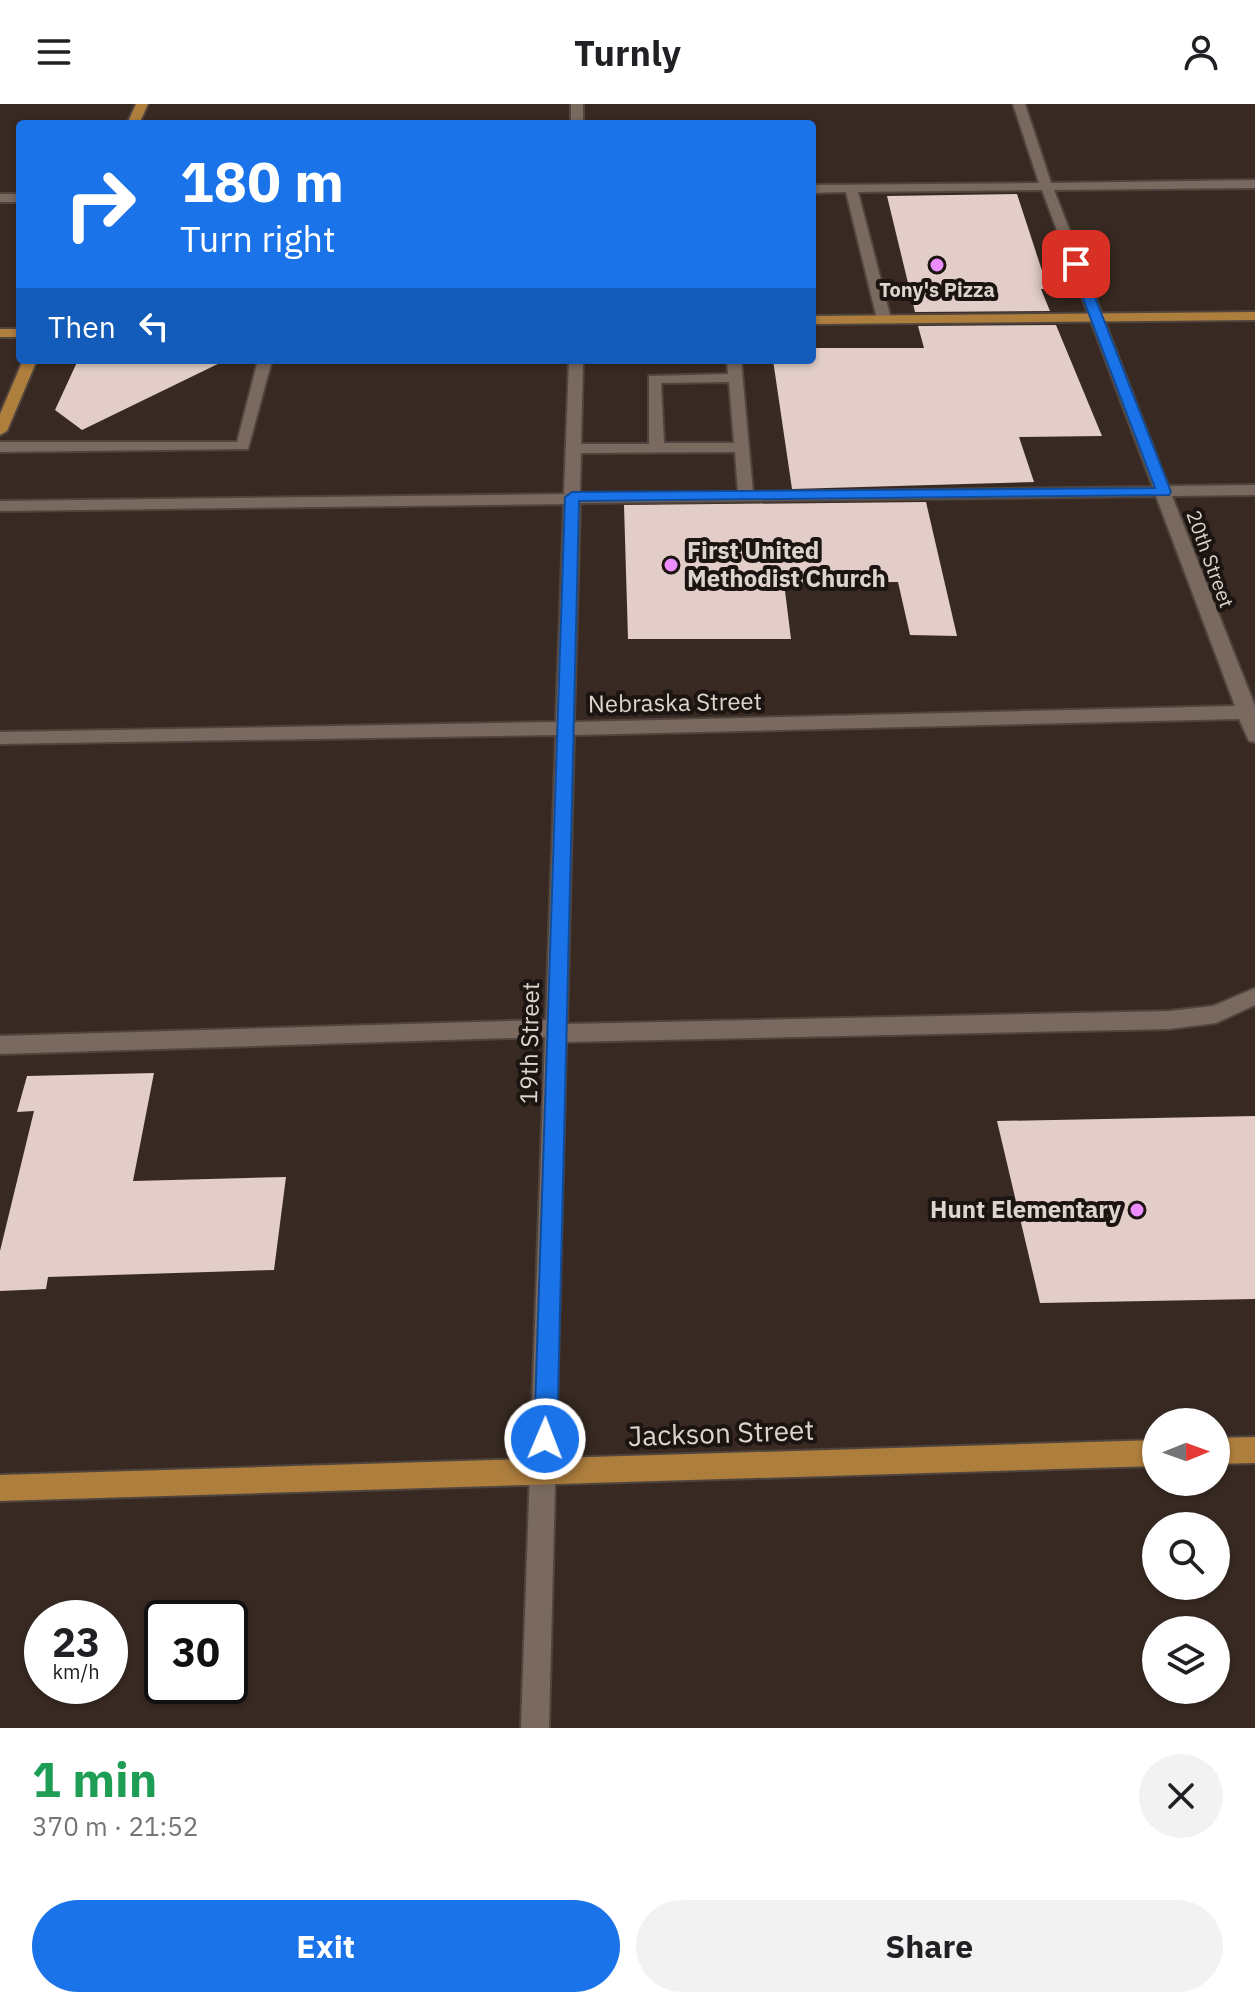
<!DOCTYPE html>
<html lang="en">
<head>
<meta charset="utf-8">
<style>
  body { margin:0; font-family:"IBM Plex Sans",sans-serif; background:#f2f2f2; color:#202124; height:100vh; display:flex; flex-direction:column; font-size:30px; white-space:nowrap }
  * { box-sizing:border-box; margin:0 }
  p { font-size:26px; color:#757577 }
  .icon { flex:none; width:44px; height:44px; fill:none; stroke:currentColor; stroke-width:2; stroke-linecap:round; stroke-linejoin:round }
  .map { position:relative; height:1624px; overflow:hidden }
  .drawer { display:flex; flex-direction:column; background:#fff; flex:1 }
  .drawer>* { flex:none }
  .hud { position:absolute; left:16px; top:16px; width:800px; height:244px; border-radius:8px; box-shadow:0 2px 6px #0004; background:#1a73e8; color:#fff; overflow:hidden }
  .needle { width:52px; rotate:89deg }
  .fabs { position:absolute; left:1142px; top:1304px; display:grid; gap:16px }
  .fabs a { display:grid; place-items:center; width:88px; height:88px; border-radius:50%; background:#fff; box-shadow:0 2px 6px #0004; font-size:40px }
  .speed { position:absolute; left:24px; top:1496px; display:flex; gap:16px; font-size:40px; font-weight:700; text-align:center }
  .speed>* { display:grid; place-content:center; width:104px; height:104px; border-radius:50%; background:#fff; box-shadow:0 2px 6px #0004; line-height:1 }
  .speed small { font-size:20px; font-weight:400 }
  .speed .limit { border:4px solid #111; border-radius:12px; background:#fff; color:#111 }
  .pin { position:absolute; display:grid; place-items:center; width:68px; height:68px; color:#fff; margin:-34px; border-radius:16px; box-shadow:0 4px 12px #0006 }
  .me { position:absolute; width:88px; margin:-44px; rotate:1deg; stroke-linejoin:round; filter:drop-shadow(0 0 6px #0008) }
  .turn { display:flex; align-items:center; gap:28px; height:168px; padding:0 32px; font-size:36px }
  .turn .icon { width:104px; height:104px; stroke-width:2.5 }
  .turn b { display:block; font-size:56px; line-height:68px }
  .then { display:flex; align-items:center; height:76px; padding:0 32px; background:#0003; gap:16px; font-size:30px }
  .round { display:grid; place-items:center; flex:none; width:84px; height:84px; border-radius:42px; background:#f2f2f2 }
  .headline { display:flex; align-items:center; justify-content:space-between; height:136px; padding:0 32px }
  h1 { font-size:48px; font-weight:800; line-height:60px; color:#1e9e55 }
  .action { display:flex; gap:16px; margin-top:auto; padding:16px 32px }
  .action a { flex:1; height:92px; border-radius:48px; background:#1a73e8; color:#fff; font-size:32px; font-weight:800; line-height:92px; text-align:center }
  .action a+a { background:#f2f2f2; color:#202124 }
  header { display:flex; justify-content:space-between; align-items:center; height:104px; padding:0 32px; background:#fff; font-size:36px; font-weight:800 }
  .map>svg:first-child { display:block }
  .building { fill:#e2cdc8 }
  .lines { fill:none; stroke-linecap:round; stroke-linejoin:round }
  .minor-casing { stroke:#50453e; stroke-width:4 }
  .major-casing { stroke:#50453e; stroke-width:4 }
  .minor { fill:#79695f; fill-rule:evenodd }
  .major { fill:#ae7e3d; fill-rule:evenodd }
  .route { fill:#1a73e8; stroke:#114b97; stroke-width:2 }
  .poi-dot { fill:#eb8dfc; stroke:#1b1411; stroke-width:3 }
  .labels { text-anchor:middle; stroke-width:8; stroke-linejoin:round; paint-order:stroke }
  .far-poi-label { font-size:20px; font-weight:bold; fill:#ddd4ce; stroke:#1b1411 }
  .far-street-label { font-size:20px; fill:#ddd4ce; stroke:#1b1411 }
  .poi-label { font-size:24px; font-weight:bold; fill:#ddd4ce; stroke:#1b1411; text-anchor:start }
  .street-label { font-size:24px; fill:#ddd4ce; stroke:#1b1411 }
  .near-street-label { font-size:28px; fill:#ddd4ce; stroke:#1b1411 }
</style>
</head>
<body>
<header><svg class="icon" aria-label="menu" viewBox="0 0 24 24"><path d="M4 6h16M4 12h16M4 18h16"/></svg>Turnly<svg class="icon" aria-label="person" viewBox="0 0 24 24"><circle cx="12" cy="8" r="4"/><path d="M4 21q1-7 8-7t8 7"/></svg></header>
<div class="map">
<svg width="1255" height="1624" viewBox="0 0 1255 1624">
  <rect width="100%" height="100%" fill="#382a22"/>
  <path class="building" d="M 1017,90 L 1048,185 L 1041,185 L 1050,207 L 915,208 L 887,92 Z
    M 1056,221 L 1102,332 L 1019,333 L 1034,378 L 792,385 L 773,256 L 812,256 L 812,244 L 924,244 L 918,222 Z
    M 78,256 L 226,256 L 82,326 L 55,306 Z
    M 926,398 L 957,532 L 910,531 L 898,478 L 784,479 L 791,535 L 628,535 L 624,401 Z
    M 154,969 L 133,1077 L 286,1073 L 274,1166 L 48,1173 L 46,1185 L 0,1187 L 0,1147 L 34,1007 L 17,1008 L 27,972 Z
    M 1255,1012 L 1255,1195 L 1040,1199 L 997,1017 Z"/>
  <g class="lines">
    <defs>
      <path id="minor" d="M 571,0 L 583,0 L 583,20 L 571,20 Z
        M 1013,0 L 1025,0 L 1051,79 L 1255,76 L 1255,84 L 1054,86 L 1168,382 L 1255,381 L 1255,391 L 1172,392 L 1255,602 L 1255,638 L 1249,637 L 1239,615 L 574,631 L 567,920 L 1170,907 L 1213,902 L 1255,884 L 1255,901 L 1216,919 L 1170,925 L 566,938 L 549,1624 L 521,1624 L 545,933 L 0,950 L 0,932 L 546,916 L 556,631 L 0,640 L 0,628 L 556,618 L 564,400 L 0,407 L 0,397 L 564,390 L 569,256 L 583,256 L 581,340 L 649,340 L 649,272 L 728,270 L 727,256 L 741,256 L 753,388 L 1153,383 L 1042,86 L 858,88 L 891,215 L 884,219 L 877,215 L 846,88 L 812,89 L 812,81 L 1039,79 ZM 729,278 L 734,339 L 664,339 L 661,279 ZM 735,348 L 738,388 L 580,390 L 581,349 ZM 1156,392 L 1235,602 L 574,618 L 580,399 Z
        M 0,90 L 20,90 L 20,98 L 0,98 Z
        M 258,256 L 272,256 L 248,345 L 0,348 L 0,338 L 237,338 Z"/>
      <path id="major" d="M 136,0 L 148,0 L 139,20 L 127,20 Z
        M 1255,208 L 1255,216 L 812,220 L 812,212 Z
        M 0,225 L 20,225 L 20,233 L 0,233 Z
        M 23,256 L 37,256 L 7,327 L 0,331 L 0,310 Z
        M 1255,1333 L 1255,1359 L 1216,1360 L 1216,1334 Z
        M 1156,1336 L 1156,1362 L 0,1397 L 0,1371 Z"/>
    </defs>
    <use href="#minor" class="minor-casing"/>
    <use href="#major" class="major-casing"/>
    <use href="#minor" class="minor"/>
    <use href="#major" class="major"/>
  </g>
  <path class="route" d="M 1072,158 L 1082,160 L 1171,388 L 1169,391 L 579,397 L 557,1335 L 554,1343 L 545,1346 L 537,1343 L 534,1335 L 565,393 L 572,388 L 1155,384 L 1070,160 Z"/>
  <g class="poi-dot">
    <circle cx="937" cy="161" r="8"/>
    <circle cx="671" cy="461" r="8"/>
    <circle cx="1137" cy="1106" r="8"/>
  </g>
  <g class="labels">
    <g class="far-poi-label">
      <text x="937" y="193">Tony's Pizza</text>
    </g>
    <g class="far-street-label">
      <text transform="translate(1210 455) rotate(70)" y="7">20th Street</text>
    </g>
    <g class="poi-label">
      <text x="687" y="455">First United<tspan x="687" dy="28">Methodist Church</tspan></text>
      <text x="1121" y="1114" text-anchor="end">Hunt Elementary</text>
    </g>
    <g class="street-label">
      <text transform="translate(675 599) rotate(-1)" y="8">Nebraska Street</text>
      <text transform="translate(530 939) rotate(-89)" y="8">19th Street</text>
    </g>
    <g class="near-street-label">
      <text transform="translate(721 1329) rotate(-2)" y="10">Jackson Street</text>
    </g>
  </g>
</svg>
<div class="fabs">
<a><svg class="needle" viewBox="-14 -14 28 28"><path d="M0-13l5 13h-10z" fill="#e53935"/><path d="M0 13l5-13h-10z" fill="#757577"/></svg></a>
<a><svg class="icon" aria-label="search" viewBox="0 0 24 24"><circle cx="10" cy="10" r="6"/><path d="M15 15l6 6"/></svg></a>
<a><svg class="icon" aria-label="layers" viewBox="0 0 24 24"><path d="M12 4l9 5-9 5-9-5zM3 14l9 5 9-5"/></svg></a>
</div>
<div class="speed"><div>23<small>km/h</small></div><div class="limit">30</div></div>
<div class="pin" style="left:1076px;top:160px;background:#d93025"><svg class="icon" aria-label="arrive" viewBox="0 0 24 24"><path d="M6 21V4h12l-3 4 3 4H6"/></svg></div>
<svg class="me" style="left:545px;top:1335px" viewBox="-20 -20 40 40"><circle r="17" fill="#1a73e8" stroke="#fff" stroke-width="3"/><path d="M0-11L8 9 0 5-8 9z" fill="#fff"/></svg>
<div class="hud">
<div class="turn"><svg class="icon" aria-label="right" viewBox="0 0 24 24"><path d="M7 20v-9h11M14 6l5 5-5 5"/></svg><div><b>180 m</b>Turn right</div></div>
<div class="then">Then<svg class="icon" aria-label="left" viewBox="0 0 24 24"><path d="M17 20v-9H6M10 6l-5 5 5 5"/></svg></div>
</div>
</div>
<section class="drawer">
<div class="headline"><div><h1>1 min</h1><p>370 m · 21:52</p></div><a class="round"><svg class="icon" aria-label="close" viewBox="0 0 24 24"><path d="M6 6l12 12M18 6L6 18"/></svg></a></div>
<div class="action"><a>Exit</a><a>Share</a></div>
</section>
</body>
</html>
